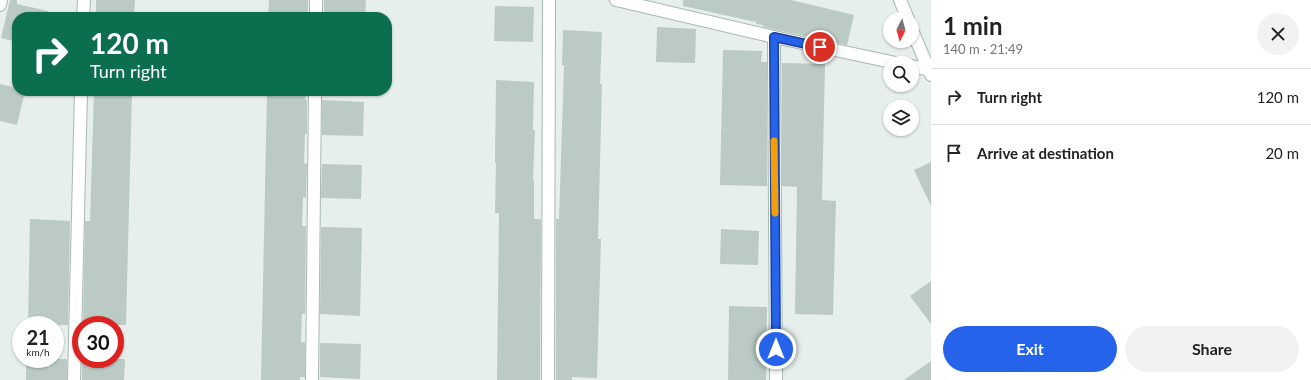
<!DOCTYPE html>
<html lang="en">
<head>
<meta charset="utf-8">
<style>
  body { margin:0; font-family:Lato,sans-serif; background:#f2f2f2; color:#222; height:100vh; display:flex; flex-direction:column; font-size:15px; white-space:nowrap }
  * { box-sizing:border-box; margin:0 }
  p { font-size:13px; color:#767676 }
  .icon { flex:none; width:22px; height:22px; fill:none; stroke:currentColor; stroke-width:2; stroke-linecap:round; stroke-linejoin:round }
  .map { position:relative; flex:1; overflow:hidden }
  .drawer { display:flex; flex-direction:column; background:#fff; width:380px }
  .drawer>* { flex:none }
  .guide { position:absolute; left:12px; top:12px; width:380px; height:84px; border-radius:16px; box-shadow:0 1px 3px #0004; background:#0b6e4f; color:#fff; overflow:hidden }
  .needle { width:26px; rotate:186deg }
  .controls { position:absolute; left:883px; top:12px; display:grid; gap:8px }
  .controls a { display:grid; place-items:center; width:36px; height:36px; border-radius:50%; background:#fff; box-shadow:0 1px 3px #0004; font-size:20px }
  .speed { position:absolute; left:12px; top:316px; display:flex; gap:8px; font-size:20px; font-weight:700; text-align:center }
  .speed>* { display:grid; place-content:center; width:52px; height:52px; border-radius:50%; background:#fff; box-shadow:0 1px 3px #0004; line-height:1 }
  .speed small { font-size:10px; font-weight:400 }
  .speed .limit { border:6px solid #d22; background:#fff; color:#111 }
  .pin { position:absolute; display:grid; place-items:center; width:34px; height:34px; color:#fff; margin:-17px; border:2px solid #fff; border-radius:50%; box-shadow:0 1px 4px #0007 }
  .me { position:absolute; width:44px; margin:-22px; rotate:0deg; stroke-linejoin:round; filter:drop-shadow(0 0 3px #0008) }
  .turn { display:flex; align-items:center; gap:14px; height:84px; padding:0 12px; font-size:18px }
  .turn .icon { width:52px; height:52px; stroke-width:2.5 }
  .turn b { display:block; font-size:28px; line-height:34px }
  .round { display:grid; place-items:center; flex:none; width:42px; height:42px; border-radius:21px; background:#f2f2f2 }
  .head { display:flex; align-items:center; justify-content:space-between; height:68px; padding:0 12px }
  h1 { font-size:24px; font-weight:700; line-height:30px }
  .cta { display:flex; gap:8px; margin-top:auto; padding:8px 12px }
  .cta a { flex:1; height:46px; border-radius:24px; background:#2563eb; color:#fff; font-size:16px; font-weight:700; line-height:46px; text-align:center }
  .cta a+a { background:#f2f2f2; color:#222 }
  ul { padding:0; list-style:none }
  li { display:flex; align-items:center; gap:12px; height:56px; padding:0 12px; border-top:1px solid #e0e0e0 }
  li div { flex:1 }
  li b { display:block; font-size:15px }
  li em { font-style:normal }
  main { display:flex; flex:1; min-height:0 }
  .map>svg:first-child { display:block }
  .building { fill:#bbcac4 }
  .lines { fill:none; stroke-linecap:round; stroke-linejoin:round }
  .street-casing { stroke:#a8b8b2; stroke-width:14 }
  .street { stroke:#fff; stroke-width:12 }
  .route-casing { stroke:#184099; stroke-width:10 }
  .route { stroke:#2563eb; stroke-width:7 }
  .slow { stroke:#f59e0b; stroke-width:7 }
</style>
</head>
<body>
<main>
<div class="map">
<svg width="931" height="380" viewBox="0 0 931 380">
  <rect width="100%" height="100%" fill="#e6efeb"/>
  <path class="building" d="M 10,0 L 17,0 L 17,4 L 48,11 L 47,17 L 17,17 L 17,42 L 1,38 Z
    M 96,0 L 135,0 L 134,17 L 96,17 Z
    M 269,0 L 308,0 L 308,15 L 307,15 L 307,17 L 268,17 Z
    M 324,0 L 366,0 L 365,16 L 324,15 Z
    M 683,0 L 791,0 L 854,15 L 847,45 L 763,27 L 763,25 L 756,24 L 756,22 L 683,6 Z
    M 495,6 L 534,7 L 533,42 L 494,41 Z
    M 657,27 L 696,29 L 695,63 L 656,62 Z
    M 563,30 L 602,32 L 600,84 L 602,84 L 598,239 L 601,239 L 597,378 L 572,377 L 572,380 L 556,380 L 556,219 L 559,219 L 564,65 L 562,65 Z
    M 723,50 L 762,51 L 761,62 L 767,62 L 767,186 L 720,185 Z
    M 782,63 L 825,64 L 822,200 L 836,201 L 833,315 L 795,314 L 797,187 L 782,186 Z
    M 496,80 L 534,82 L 533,130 L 535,130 L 533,179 L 534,180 L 534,219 L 541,219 L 540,380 L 497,380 L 499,213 L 495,213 L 496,163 L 495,163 Z
    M 0,84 L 17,88 L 17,91 L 25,91 L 17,125 L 0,121 Z
    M 94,91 L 132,91 L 126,325 L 83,325 L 85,221 L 90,221 Z
    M 267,93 L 306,94 L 305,100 L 307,100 L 307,134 L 305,134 L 304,163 L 307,164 L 306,198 L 303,197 L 302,226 L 306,226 L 305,314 L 302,314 L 301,342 L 305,343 L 305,377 L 300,377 L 300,380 L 261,380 Z
    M 322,100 L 364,102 L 363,136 L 322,135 Z
    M 931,162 L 931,206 L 914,170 Z
    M 322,164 L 362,165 L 361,199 L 321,198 Z
    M 30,219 L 70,221 L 68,325 L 28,325 Z
    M 321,227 L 362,228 L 360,316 L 320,314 Z
    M 721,229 L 759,231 L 758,265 L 720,264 Z
    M 931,281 L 931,324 L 910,296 Z
    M 729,306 L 767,307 L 766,380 L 728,380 Z
    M 320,343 L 361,344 L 360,379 L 320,377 Z
    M 50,359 L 67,359 L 67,380 L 26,380 L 26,366 L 50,367 Z
    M 82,359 L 125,359 L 124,380 L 82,380 Z
    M 931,361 L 931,380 L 904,380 Z"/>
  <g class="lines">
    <defs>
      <path id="street" d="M 616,0 L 774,37 L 896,63
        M 900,0 L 908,19
        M 0,5 L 1,0
        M 83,17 L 84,0
        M 316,17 L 316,0
        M 912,30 L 931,75
        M 774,37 L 776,380
        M 912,66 L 929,70
        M 74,380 L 81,91
        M 312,380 L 315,91
        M 548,380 L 549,0"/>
    </defs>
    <use href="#street" class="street-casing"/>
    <use href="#street" class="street"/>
  </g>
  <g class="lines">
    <defs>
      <path id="route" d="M 776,349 L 774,37 L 820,47"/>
    </defs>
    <use href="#route" class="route-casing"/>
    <use href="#route" class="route"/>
    <path class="slow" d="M 774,141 L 775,213"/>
  </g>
</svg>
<div class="controls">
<a><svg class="needle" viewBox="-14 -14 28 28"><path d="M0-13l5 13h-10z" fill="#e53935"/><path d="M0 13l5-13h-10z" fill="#767676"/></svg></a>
<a><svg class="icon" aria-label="search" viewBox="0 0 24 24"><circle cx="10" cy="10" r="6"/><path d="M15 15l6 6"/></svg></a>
<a><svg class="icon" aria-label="layers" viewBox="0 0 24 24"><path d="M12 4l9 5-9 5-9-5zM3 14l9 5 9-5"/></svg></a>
</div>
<div class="speed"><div>21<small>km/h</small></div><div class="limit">30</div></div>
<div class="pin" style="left:820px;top:47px;background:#d93025"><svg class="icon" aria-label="arrive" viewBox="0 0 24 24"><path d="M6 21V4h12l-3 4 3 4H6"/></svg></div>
<svg class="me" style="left:776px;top:349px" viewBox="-20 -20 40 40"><circle r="17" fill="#2563eb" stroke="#fff" stroke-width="3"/><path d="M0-11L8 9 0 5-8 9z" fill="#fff"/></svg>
<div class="guide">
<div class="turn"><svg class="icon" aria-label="right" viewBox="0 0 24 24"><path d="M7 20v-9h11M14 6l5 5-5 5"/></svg><div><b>120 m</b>Turn right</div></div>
</div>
</div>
<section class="drawer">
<div class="head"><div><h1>1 min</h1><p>140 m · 21:49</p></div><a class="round"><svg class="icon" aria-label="close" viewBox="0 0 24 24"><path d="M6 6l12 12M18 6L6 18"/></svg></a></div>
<ul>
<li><svg class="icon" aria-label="right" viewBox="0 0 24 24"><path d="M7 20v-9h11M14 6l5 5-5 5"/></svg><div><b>Turn right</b></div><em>120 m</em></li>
<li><svg class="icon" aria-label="arrive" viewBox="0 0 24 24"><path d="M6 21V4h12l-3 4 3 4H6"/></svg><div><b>Arrive at destination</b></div><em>20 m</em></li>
</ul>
<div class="cta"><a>Exit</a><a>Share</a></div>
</section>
</main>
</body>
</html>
